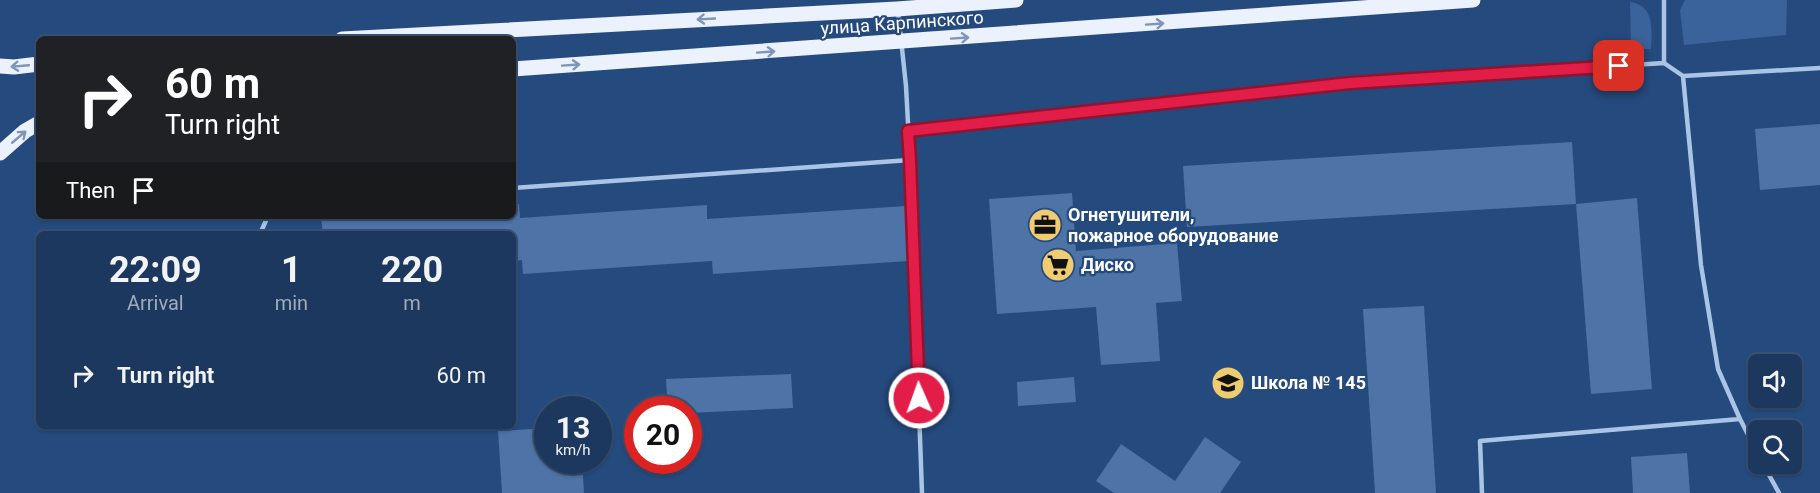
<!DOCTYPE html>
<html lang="en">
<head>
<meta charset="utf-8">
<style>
  body { margin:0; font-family:Roboto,sans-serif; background:#294367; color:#f1f3f6; height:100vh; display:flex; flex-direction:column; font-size:22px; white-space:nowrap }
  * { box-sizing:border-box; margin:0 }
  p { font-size:20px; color:#a0acbc }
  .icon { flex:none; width:33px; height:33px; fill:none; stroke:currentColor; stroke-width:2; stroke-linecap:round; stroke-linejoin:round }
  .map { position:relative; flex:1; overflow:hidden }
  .drawer { position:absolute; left:36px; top:231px; width:480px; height:198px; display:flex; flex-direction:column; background:#1c385e; border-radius:9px; box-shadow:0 2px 4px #0004,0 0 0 2px #3a5273 }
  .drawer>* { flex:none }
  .guide { position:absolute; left:36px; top:36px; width:480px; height:183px; border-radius:9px; box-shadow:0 2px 4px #0004,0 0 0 2px #3a5273; background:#202124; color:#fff; overflow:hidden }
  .controls { position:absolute; left:1748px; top:354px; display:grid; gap:12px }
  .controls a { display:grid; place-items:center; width:54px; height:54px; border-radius:9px; background:#1c385e; box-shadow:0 2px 4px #0004,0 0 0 2px #3a5273; font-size:30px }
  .speed { position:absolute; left:534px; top:396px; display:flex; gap:12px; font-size:30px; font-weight:700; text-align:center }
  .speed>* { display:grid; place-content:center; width:78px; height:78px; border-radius:50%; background:#1c385e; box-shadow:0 2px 4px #0004,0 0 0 2px #3a5273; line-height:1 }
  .speed small { font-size:15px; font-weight:400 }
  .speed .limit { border:9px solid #d22; background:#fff; color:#111 }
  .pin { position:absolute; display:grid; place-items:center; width:51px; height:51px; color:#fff; margin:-26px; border-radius:12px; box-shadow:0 3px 9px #0006 }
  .me { position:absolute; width:66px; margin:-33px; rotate:358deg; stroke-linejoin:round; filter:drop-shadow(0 0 4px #0008) }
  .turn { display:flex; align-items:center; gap:21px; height:126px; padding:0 30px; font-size:27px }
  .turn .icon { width:78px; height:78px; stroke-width:2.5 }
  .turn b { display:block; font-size:42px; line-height:51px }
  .then { display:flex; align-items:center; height:57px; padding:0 30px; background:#0003; gap:12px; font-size:22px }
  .eta { display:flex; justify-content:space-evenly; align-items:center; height:102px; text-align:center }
  .eta b { font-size:36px; font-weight:700; line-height:42px }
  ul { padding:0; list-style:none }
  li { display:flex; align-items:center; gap:18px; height:84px; padding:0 30px }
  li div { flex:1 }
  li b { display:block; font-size:22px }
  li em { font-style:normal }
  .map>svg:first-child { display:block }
  .green { fill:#39639a }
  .building { fill:#4e73a6 }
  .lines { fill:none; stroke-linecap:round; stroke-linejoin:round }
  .service { stroke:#aac4e5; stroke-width:4.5 }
  .primary { stroke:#ebf1fd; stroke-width:15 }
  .oneway { stroke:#7e95b7 }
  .route-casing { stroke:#92132f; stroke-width:15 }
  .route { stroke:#e11d48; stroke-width:10 }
  .labels { text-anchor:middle; stroke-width:4.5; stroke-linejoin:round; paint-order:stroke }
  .street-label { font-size:18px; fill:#fff; stroke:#254a7d }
  .poi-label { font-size:18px; font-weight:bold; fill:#fff; stroke:#254a7d; text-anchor:start }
</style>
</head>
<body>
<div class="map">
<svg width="1820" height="493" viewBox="0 0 1820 493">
  <rect width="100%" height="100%" fill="#254a7d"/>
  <path class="green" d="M 1685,0 L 1787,0 L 1786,35 L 1684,45 L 1680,10 Z
    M 1630,2 C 1655,5 1652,31 1651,49 L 1631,49 Z"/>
  <path class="building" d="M 1820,124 L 1820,185 L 1760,190 L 1755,129 Z
    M 1572,142 L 1576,204 L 1187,227 L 1183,166 Z
    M 1072,193 L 1076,251 L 1177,243 L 1182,301 L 1156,303 L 1160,361 L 1101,365 L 1096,307 L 997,314 L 989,199 Z
    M 1637,198 L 1652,389 L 1591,394 L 1576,204 Z
    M 513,204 L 519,204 L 520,218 L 707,205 L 707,219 L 906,206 L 909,261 L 713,274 L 712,261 L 523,274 L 522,260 L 513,261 L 513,234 L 323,234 L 321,217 L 513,216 Z
    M 1424,306 L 1436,493 L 1375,493 L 1363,309 Z
    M 791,374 L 793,408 L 688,413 L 688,410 L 668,410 L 666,379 Z
    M 1074,377 L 1076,402 L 1018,406 L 1017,382 Z
    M 548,428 L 548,460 L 582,460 L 584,493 L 502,493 L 498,431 Z
    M 1205,437 L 1241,462 L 1220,493 L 1114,493 L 1096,481 L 1121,444 L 1175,481 Z
    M 1687,453 L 1690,493 L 1633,493 L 1631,457 Z"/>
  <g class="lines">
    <path class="service" d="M 1664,0 L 1664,63
      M 898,11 L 906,86 L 910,160 L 922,493
      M 1683,76 L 1820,68
      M 907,131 L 1350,83 L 1664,63 L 1683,76 L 1701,265 L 1718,369 L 1740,419 L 1758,454
      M 513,188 L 910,160
      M 260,234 L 268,216
      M 1763,464 L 1779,493
      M 1482,493 L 1480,441 L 1740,419"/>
    <path class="primary" d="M 342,39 L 897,9 L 1016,0
      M 0,66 L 14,67 L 39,64
      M 513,69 L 1473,0
      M 0,153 L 25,131 L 39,123"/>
  </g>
  <defs><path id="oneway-shaft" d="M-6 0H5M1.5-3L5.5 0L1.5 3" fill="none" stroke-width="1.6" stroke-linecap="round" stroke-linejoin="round" transform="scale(1.5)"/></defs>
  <g class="oneway">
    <use href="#oneway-shaft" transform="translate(706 19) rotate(177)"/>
    <use href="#oneway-shaft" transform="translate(1155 24) rotate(-4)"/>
    <use href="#oneway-shaft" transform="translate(960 38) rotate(-4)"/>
    <use href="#oneway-shaft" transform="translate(766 52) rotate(-4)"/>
    <use href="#oneway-shaft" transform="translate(571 65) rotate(-4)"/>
    <use href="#oneway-shaft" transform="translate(20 66) rotate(175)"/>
    <use href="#oneway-shaft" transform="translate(19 137) rotate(-40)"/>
  </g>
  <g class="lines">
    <defs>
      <path id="route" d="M 919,398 L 910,160 L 908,131 L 1350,83 L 1619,66"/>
    </defs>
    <use href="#route" class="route-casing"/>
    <use href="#route" class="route"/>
  </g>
  <defs>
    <symbol id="office-disc" viewBox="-11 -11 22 22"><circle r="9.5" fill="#eecc6f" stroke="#254a7d"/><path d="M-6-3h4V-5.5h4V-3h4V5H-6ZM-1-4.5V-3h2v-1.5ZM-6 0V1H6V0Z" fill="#111"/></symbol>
    <symbol id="supermarket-disc" viewBox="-11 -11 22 22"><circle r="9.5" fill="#eecc6f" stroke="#254a7d"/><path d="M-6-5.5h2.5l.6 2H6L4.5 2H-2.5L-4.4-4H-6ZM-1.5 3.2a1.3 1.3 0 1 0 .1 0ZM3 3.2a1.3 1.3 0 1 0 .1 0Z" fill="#111"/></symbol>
    <symbol id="school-disc" viewBox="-11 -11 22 22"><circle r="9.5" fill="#eecc6f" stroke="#254a7d"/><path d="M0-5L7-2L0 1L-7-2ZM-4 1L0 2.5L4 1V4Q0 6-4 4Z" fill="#111"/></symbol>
  </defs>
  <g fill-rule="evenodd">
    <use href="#office-disc" x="1026" y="206" width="38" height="38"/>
    <use href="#supermarket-disc" x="1039" y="246" width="38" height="38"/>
    <use href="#school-disc" x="1209" y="364" width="38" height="38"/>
  </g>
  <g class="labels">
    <g class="street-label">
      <text transform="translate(902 23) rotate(-4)" y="6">улица Карпинского</text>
    </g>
    <g class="poi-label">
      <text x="1068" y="221">Огнетушители,<tspan x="1068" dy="21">пожарное оборудование</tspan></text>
      <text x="1081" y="271">Диско</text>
      <text x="1251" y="389">Школа № 145</text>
    </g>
  </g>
</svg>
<div class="controls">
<a><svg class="icon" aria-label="sound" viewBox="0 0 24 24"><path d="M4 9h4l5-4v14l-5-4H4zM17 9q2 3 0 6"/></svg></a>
<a><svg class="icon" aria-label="search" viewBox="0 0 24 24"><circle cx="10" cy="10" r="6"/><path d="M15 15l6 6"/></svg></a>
</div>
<div class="speed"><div>13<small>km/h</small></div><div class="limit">20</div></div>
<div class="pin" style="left:1619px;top:66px;background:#d93025"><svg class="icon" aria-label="arrive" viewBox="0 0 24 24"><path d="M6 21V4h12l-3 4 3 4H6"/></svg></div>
<svg class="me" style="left:919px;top:398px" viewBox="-20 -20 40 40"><circle r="17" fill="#e11d48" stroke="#fff" stroke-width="3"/><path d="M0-11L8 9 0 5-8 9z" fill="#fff"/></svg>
<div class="guide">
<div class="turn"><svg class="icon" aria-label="right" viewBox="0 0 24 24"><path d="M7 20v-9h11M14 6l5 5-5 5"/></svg><div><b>60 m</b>Turn right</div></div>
<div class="then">Then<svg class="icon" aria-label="arrive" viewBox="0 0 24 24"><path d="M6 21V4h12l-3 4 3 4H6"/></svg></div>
</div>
<section class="drawer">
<div class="eta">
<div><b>22:09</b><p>Arrival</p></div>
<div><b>1</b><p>min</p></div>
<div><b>220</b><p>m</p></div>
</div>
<ul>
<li><svg class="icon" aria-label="right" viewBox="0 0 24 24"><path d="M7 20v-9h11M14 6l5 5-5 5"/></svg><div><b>Turn right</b></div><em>60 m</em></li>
</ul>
</section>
</div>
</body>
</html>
